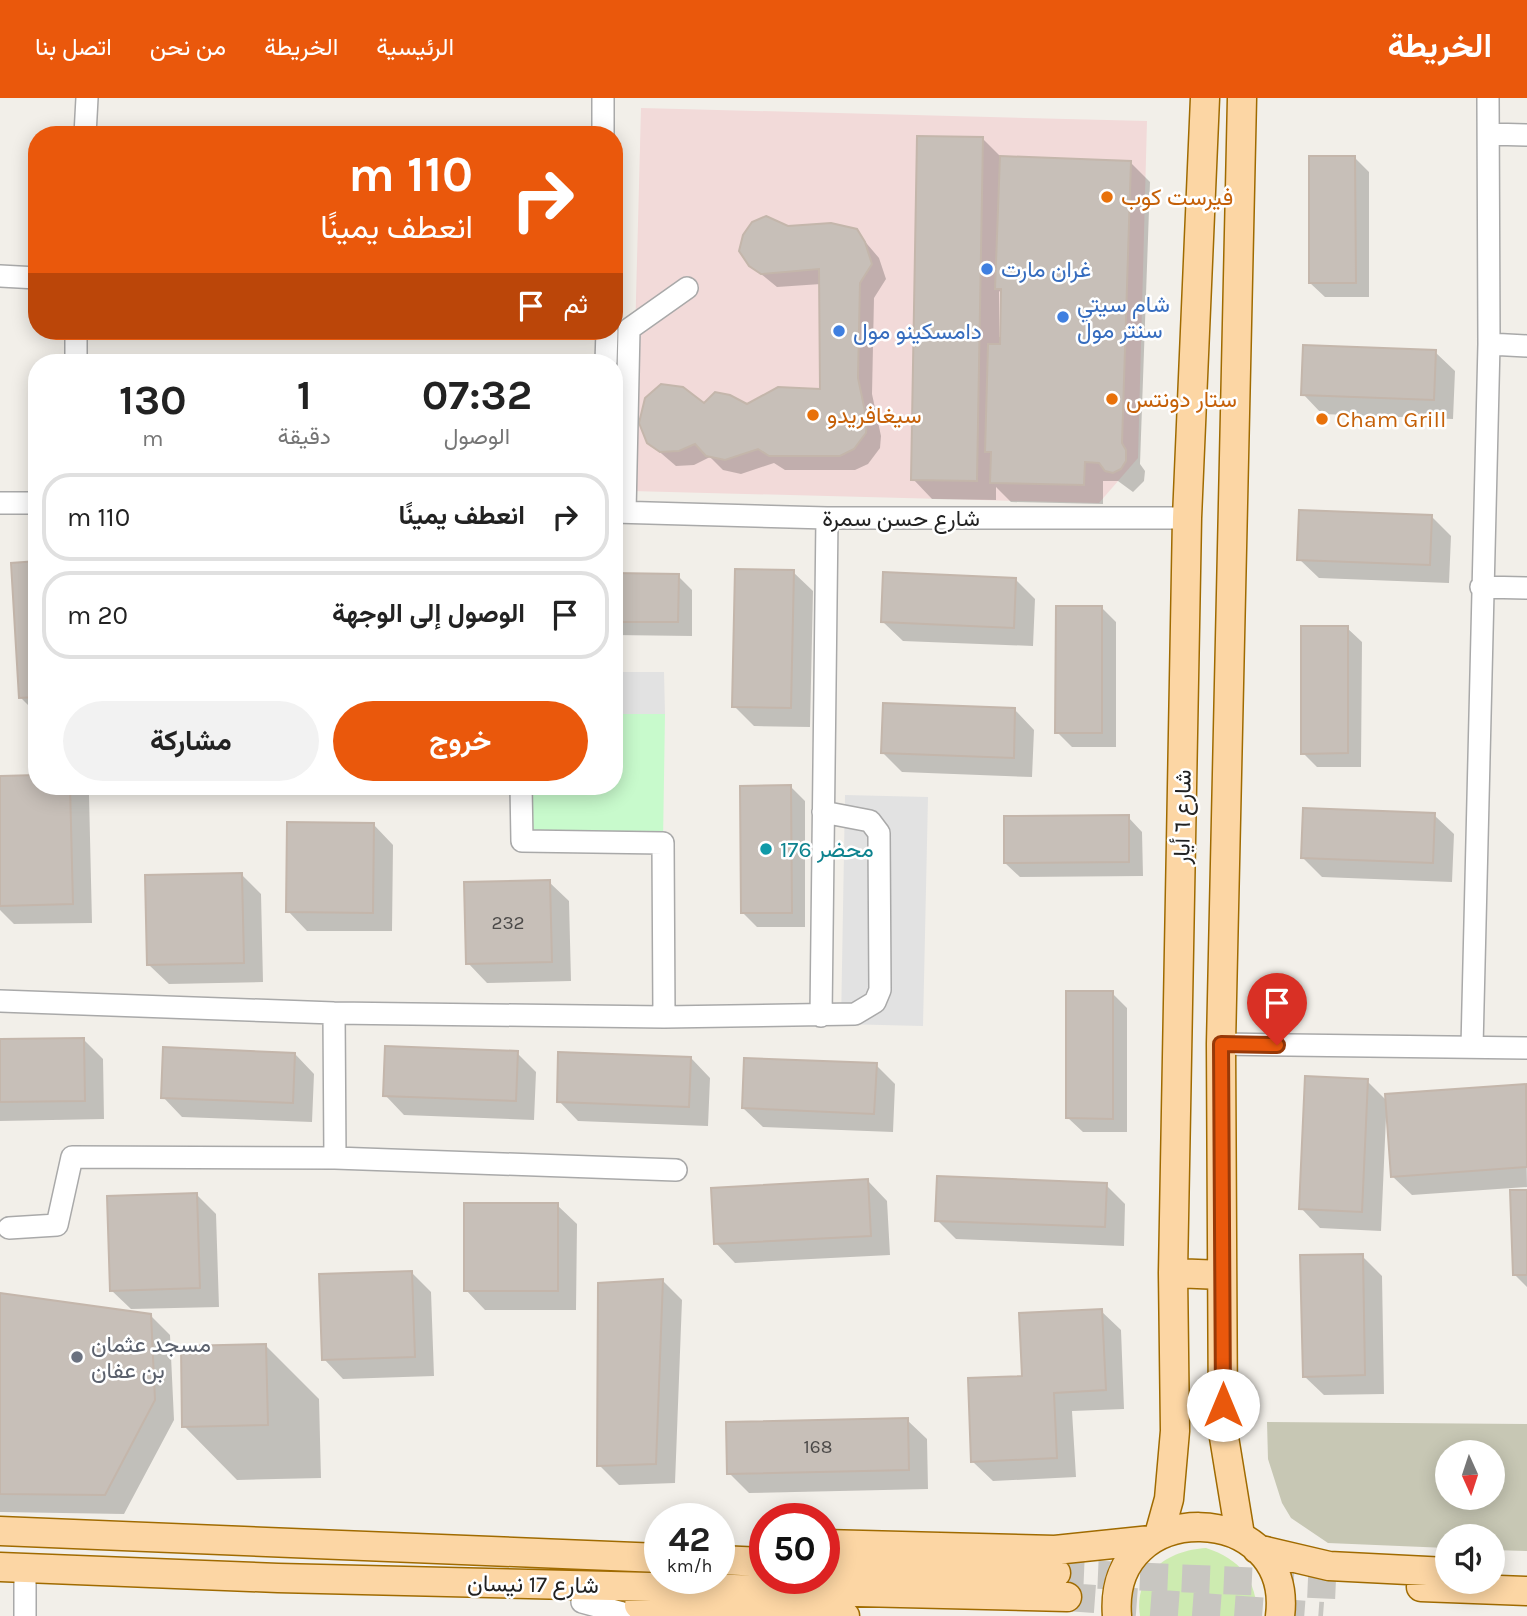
<!DOCTYPE html>
<html lang="ar">
<head>
<meta charset="utf-8">
<style>
  body { margin:0; font-family:Karla,Vazirmatn,sans-serif; background:#f2f2f2; color:#222; direction:rtl; height:100vh; display:flex; flex-direction:column; font-size:26px; white-space:nowrap }
  * { box-sizing:border-box; margin:0 }
  p { font-size:23px; color:#767676 }
  .icon { flex:none; width:38px; height:38px; fill:none; stroke:currentColor; stroke-width:2; stroke-linecap:round; stroke-linejoin:round }
  .map { position:relative; flex:1; overflow:hidden; direction:ltr }
  .sheet { position:absolute; left:28px; top:256px; width:595px; height:441px; display:flex; flex-direction:column; background:#fff; border-radius:28px; box-shadow:0 4px 18px #0003; direction:rtl }
  .sheet>* { flex:none }
  .hud { position:absolute; left:28px; top:28px; width:595px; height:214px; border-radius:28px; box-shadow:0 4px 18px #0003; direction:rtl; background:#ea580c; color:#fff; overflow:hidden }
  .needle { width:46px; rotate:177deg }
  .controls { position:absolute; left:1435px; top:1342px; display:grid; gap:14px }
  .controls a { display:grid; place-items:center; width:70px; height:70px; border-radius:50%; background:#fff; box-shadow:0 4px 18px #0003; font-size:35px }
  .speed { position:absolute; left:644px; top:1405px; display:flex; gap:14px; font-size:35px; font-weight:700; text-align:center }
  .speed>* { display:grid; place-content:center; width:91px; height:91px; border-radius:50%; background:#fff; box-shadow:0 4px 18px #0003; line-height:1 }
  .speed small { font-size:18px; font-weight:400 }
  .speed .limit { border:10px solid #d22; background:#fff; color:#111 }
  .pin { position:absolute; display:grid; place-items:center; width:60px; height:60px; color:#fff; margin:-72px -30px; border-radius:50% 50% 50% 0; rotate:-45deg; box-shadow:0 0 7px #0007 }
  .pin .icon { rotate:45deg }
  .me { position:absolute; width:77px; margin:-38px; rotate:0deg; stroke-linejoin:round; filter:drop-shadow(0 0 5px #0008) }
  .turn { display:flex; align-items:center; gap:24px; height:147px; padding:0 35px; font-size:32px }
  .turn .icon { width:91px; height:91px; stroke-width:2.5 }
  .turn b { display:block; font-size:49px; line-height:60px }
  .then { display:flex; align-items:center; height:66px; padding:0 35px; background:#0003; gap:14px; font-size:26px }
  .eta { display:flex; justify-content:space-evenly; align-items:center; height:119px; text-align:center }
  .eta b { font-size:42px; font-weight:700; line-height:49px }
  .action { display:flex; gap:14px; margin-top:auto; padding:14px 35px }
  .action a { flex:1; height:80px; border-radius:42px; background:#ea580c; color:#fff; font-size:28px; font-weight:700; line-height:80px; text-align:center }
  .action a+a { background:#f2f2f2; color:#222 }
  ul { padding:0; list-style:none }
  li { display:flex; align-items:center; gap:21px; height:88px; margin:0 14px 10px; padding:0 21px; border:4px solid #e0e0e0; border-radius:28px }
  li div { flex:1 }
  li b { display:block; font-size:26px }
  li em { font-style:normal }
  header { display:flex; align-items:center; gap:42px; box-sizing:border-box; height:98px; padding:0 35px; background:#ea580c; color:#fff }
  header strong { font-size:33px }
  nav { display:flex; gap:38px; margin-inline-start:auto; font-size:24px }
  .map>svg:first-child { display:block }
  .commercial { fill:#f2dad9 }
  .construction { fill:#c7c7b4; fill-rule:evenodd }
  .grass { fill:#cdebb0 }
  .park { fill:#c8facc }
  .parking { fill:#e2e2e2 }
  .shadow { fill:#0003; fill-rule:evenodd }
  .building { fill:#c7bfb8; stroke:#c4b6ab; stroke-width:2 }
  .lines { fill:none; stroke-linecap:round; stroke-linejoin:round }
  .major-tunnel { stroke:#c8c6c1; stroke-width:28; stroke-dasharray:28 14; stroke-linecap:butt }
  .minor-casing { stroke:#a9a9a9; stroke-width:24 }
  .major-casing { stroke:#a06b00; stroke-width:31 }
  .minor { stroke:#fff; stroke-width:21 }
  .major { stroke:#fcd6a4; stroke-width:28 }
  .route-casing { stroke:#983908; stroke-width:18 }
  .route { stroke:#ea580c; stroke-width:12 }
  .food-dot { fill:#e8710a; stroke:#fff; stroke-width:2.5 }
  .shop-dot { fill:#3f7fe0; stroke:#fff; stroke-width:2.5 }
  .culture-dot { fill:#0f9aa8; stroke:#fff; stroke-width:2.5 }
  .worship-dot { fill:#6b7280; stroke:#fff; stroke-width:2.5 }
  .labels { text-anchor:middle; stroke-width:5; stroke-linejoin:round; paint-order:stroke }
  .number-label { font-size:19px; fill:#4b4948 }
  .food-label { font-size:23px; fill:#c56008; stroke:#fff; text-anchor:start }
  .shop-label { font-size:23px; fill:#366cbe; stroke:#fff; text-anchor:start }
  .street-label { font-size:23px; fill:#222; stroke:#fff }
  .culture-label { font-size:23px; fill:#0d838f; stroke:#fff; text-anchor:start }
  .worship-label { font-size:23px; fill:#5b616d; stroke:#fff; text-anchor:start }
</style>
</head>
<body>
<header>
<strong>الخريطة</strong>
<nav><a>الرئيسية</a><a>الخريطة</a><a>من نحن</a><a>اتصل بنا</a></nav>
</header>
<div class="map">
<svg width="1527" height="1518" viewBox="0 0 1527 1518">
  <rect width="100%" height="100%" fill="#f2efe9"/>
  <path class="commercial" d="M 641,10 L 1147,23 L 1138,360 L 1099,405 L 631,393 Z"/>
  <path class="construction" d="M 1267,1324 L 1527,1326 L 1527,1453 L 1493,1452 L 1493,1438 L 1447,1438 L 1447,1450 L 1328,1445 L 1291,1420 L 1282,1405 L 1268,1361 ZM 1447,1354 L 1493,1354 L 1493,1400 L 1447,1400 Z"/>
  <path class="grass" d="M 1206,1450 C 1240,1461 1257,1482 1257,1518 L 1140,1518 C 1133,1476 1168,1452 1206,1450 Z"/>
  <path class="park" d="M 614,616 L 665,616 L 663,745 L 522,743 L 521,688 L 614,688 Z"/>
  <path class="parking" d="M 614,574 L 664,574 L 665,616 L 614,616 Z
    M 845,697 L 928,699 L 923,928 L 841,926 Z"/>
  <path class="shadow" d="M 982,40 L 1002,60 L 1130,64 L 1150,84 L 1140,366 L 1145,373 L 1144,383 L 1133,394 L 1118,383 L 1103,383 L 1103,406 L 1011,404 L 996,389 L 996,402 L 932,401 L 913,381 ZM 999,193 L 1003,196 L 1002,239 L 999,239 Z
    M 1355,60 L 1369,74 L 1369,199 L 1325,199 L 1310,185 Z
    M 787,130 L 856,133 L 879,160 L 886,181 L 874,200 L 872,296 L 881,338 L 880,350 L 868,366 L 855,372 L 785,372 L 774,365 L 741,376 L 723,372 L 710,359 L 694,367 L 676,368 L 648,344 L 704,308 L 747,308 L 822,293 L 821,186 L 777,189 L 750,167 Z
    M 1435,254 L 1455,273 L 1453,321 L 1322,316 L 1303,296 Z
    M 1431,418 L 1451,438 L 1449,485 L 1319,480 L 1299,461 Z
    M 37,465 L 37,616 L 20,599 Z
    M 793,474 L 813,493 L 810,629 L 754,628 L 734,608 Z
    M 614,477 L 678,478 L 692,492 L 692,538 L 614,537 Z
    M 1015,481 L 1035,501 L 1033,548 L 903,543 L 883,524 Z
    M 1101,509 L 1116,524 L 1116,649 L 1072,649 L 1057,634 Z
    M 1347,530 L 1362,544 L 1361,669 L 1317,669 L 1303,655 Z
    M 1015,612 L 1034,632 L 1032,679 L 902,674 L 883,655 Z
    M 0,680 L 37,688 L 79,688 L 89,697 L 92,825 L 14,826 L 0,812 Z
    M 791,689 L 805,703 L 805,829 L 757,829 L 743,815 Z
    M 1434,717 L 1454,736 L 1452,784 L 1322,779 L 1302,759 Z
    M 1128,719 L 1142,734 L 1143,778 L 1020,779 L 1005,765 Z
    M 374,727 L 393,747 L 392,833 L 307,833 L 288,813 Z
    M 241,776 L 261,796 L 263,884 L 169,886 L 149,867 Z
    M 549,784 L 569,803 L 571,883 L 487,885 L 468,865 Z
    M 1112,895 L 1127,910 L 1127,1034 L 1083,1034 L 1068,1020 Z
    M 84,942 L 103,961 L 104,1021 L 0,1023 L 0,943 Z
    M 517,955 L 536,974 L 534,1022 L 404,1017 L 385,997 Z
    M 295,956 L 314,976 L 312,1024 L 182,1019 L 163,999 Z
    M 691,960 L 710,980 L 708,1028 L 578,1023 L 559,1003 Z
    M 876,967 L 895,986 L 893,1034 L 763,1029 L 743,1010 Z
    M 1367,983 L 1387,1003 L 1525,988 L 1527,1089 L 1412,1097 L 1392,1078 L 1388,1019 L 1386,1019 L 1381,1133 L 1320,1130 L 1301,1110 Z
    M 868,1083 L 887,1103 L 890,1157 L 735,1165 L 716,1145 Z
    M 1106,1087 L 1125,1106 L 1124,1148 L 956,1141 L 937,1122 Z
    M 1527,1094 L 1527,1189 L 1515,1177 Z
    M 197,1097 L 216,1116 L 219,1209 L 131,1211 L 111,1192 Z
    M 557,1107 L 577,1126 L 576,1212 L 485,1212 L 466,1192 Z
    M 1362,1158 L 1382,1178 L 1384,1296 L 1324,1297 L 1304,1278 Z
    M 412,1175 L 431,1194 L 434,1278 L 343,1281 L 324,1261 Z
    M 663,1183 L 682,1202 L 675,1385 L 619,1387 L 599,1367 Z
    M 0,1197 L 150,1217 L 170,1237 L 174,1322 L 124,1416 L 0,1414 Z
    M 1101,1213 L 1121,1232 L 1124,1311 L 1072,1313 L 1076,1379 L 993,1383 L 973,1364 L 1023,1279 Z
    M 265,1247 L 319,1301 L 321,1380 L 237,1382 L 184,1328 Z
    M 907,1322 L 927,1341 L 928,1391 L 749,1395 L 729,1375 Z"/>
  <path class="building" d="M 917,38 L 983,39 L 977,383 L 911,382 Z
    M 1000,58 L 1131,63 L 1122,345 L 1126,352 L 1126,363 L 1121,371 L 1113,375 L 1105,373 L 1099,365 L 1085,364 L 1084,387 L 990,385 L 991,354 L 985,354 L 988,246 L 1000,246 L 1001,191 L 995,191 Z
    M 1309,58 L 1355,58 L 1356,185 L 1309,185 Z
    M 766,118 L 788,128 L 831,125 L 857,131 L 865,144 L 872,166 L 860,185 L 858,280 L 867,323 L 866,335 L 854,351 L 840,358 L 769,358 L 758,351 L 725,362 L 706,358 L 695,346 L 679,353 L 660,354 L 647,345 L 639,325 L 645,300 L 661,286 L 683,289 L 704,305 L 715,294 L 730,297 L 747,306 L 778,289 L 820,291 L 819,171 L 761,176 L 749,168 L 739,153 L 743,137 L 752,124 Z
    M 1303,247 L 1436,252 L 1434,302 L 1301,297 Z
    M 1299,412 L 1432,417 L 1430,467 L 1297,462 Z
    M 37,463 L 37,599 L 19,600 L 11,465 Z
    M 735,471 L 794,472 L 791,610 L 732,609 Z
    M 883,474 L 1016,480 L 1014,530 L 881,524 Z
    M 614,475 L 679,476 L 678,524 L 614,524 Z
    M 1056,508 L 1102,508 L 1102,635 L 1055,635 Z
    M 1301,528 L 1348,528 L 1348,655 L 1301,656 Z
    M 883,605 L 1015,610 L 1014,660 L 881,655 Z
    M 37,677 L 37,688 L 70,688 L 73,806 L 0,808 L 0,678 Z
    M 791,687 L 792,815 L 741,815 L 740,688 Z
    M 1303,710 L 1435,715 L 1433,765 L 1301,760 Z
    M 1129,717 L 1129,764 L 1004,765 L 1004,718 Z
    M 287,724 L 374,725 L 373,815 L 286,814 Z
    M 242,775 L 244,865 L 147,867 L 145,777 Z
    M 550,782 L 552,864 L 466,866 L 464,784 Z
    M 1066,893 L 1113,893 L 1113,1021 L 1066,1020 Z
    M 84,940 L 85,1003 L 0,1004 L 0,941 Z
    M 385,948 L 518,953 L 516,1003 L 383,998 Z
    M 163,949 L 295,955 L 293,1005 L 161,1000 Z
    M 558,954 L 691,959 L 689,1009 L 557,1004 Z
    M 744,960 L 877,965 L 874,1016 L 742,1010 Z
    M 1305,978 L 1368,981 L 1362,1114 L 1299,1111 Z
    M 1526,986 L 1527,1069 L 1391,1079 L 1385,996 Z
    M 937,1078 L 1107,1085 L 1105,1129 L 935,1123 Z
    M 868,1081 L 871,1138 L 714,1146 L 711,1090 Z
    M 1510,1092 L 1527,1092 L 1527,1177 L 1513,1177 Z
    M 197,1095 L 200,1190 L 110,1193 L 107,1098 Z
    M 464,1105 L 558,1105 L 558,1193 L 464,1193 Z
    M 1363,1156 L 1365,1277 L 1303,1279 L 1300,1157 Z
    M 412,1173 L 415,1259 L 322,1262 L 319,1176 Z
    M 663,1181 L 656,1366 L 597,1368 L 598,1185 Z
    M 0,1195 L 151,1216 L 155,1302 L 105,1397 L 0,1396 Z
    M 1102,1211 L 1106,1292 L 1054,1295 L 1057,1360 L 971,1364 L 968,1280 L 1022,1278 L 1019,1215 Z
    M 266,1246 L 268,1327 L 182,1329 L 181,1248 Z
    M 908,1320 L 909,1372 L 727,1376 L 726,1324 Z"/>
  <g class="lines">
    <path class="major-tunnel" d="M 1056,1475 L 1337,1487
      M 1067,1499 L 1323,1518"/>
    <defs>
      <path id="minor" d="M 1489,36 L 1527,37
        M 85,37 L 87,0
        M 603,37 L 603,0
        M 0,178 L 37,180
        M 1489,246 L 1527,248
        M 76,264 L 76,233
        M 606,264 L 607,233
        M 0,405 L 37,405
        M 614,414 L 827,420 L 1187,420
        M 625,414 L 629,231 L 687,190
        M 1481,489 L 1527,490
        M 521,688 L 522,743 L 663,745 L 664,919
        M 0,903 L 334,915 L 664,919 L 855,916 L 875,904 L 880,892 L 879,735 L 870,723 L 823,714
        M 334,915 L 335,1060
        M 821,918 L 827,420
        M 1221,946 L 1527,950
        M 1472,949 L 1489,246 L 1488,0
        M 9,1130 L 57,1127 L 72,1059 L 335,1060 L 676,1072
        M 25,1470 L 25,1518
        M 582,1504 L 633,1518"/>
      <path id="major" d="M 1173,1175 L 1222,1177
        M 0,1433 L 660,1460
        M 1159,1437 L 1169,1401 L 1175,1333 L 1173,1175 L 1187,420 L 1205,0
        M 1240,1437 L 1223,1333 L 1221,946 L 1242,0
        M 824,1446 L 1055,1452 L 1151,1442
        M 1257,1451 L 1329,1468 L 1447,1474
        M 719,1462 L 765,1464
        M 824,1466 L 1056,1475
        M 0,1469 L 278,1480 L 1067,1499
        M 1421,1489 L 1527,1493
        M 639,1507 L 845,1518
        M 1117,1518 C 1107,1396 1295,1403 1280,1518"/>
    </defs>
    <use href="#minor" class="minor-casing"/>
    <use href="#major" class="major-casing"/>
    <use href="#minor" class="minor"/>
    <use href="#major" class="major"/>
  </g>
  <g class="lines">
    <defs>
      <path id="route" d="M 1223,1307 L 1221,946 L 1277,947"/>
    </defs>
    <use href="#route" class="route-casing"/>
    <use href="#route" class="route"/>
  </g>
  <g class="food-dot">
    <circle cx="1107" cy="99" r="7"/>
    <circle cx="1112" cy="301" r="7"/>
    <circle cx="813" cy="317" r="7"/>
    <circle cx="1322" cy="321" r="7"/>
  </g>
  <g class="shop-dot">
    <circle cx="987" cy="171" r="7"/>
    <circle cx="1063" cy="219" r="7"/>
    <circle cx="839" cy="233" r="7"/>
  </g>
  <circle class="culture-dot" cx="766" cy="751" r="7"/>
  <circle class="worship-dot" cx="77" cy="1259" r="7"/>
  <g class="labels">
    <g class="number-label">
      <text x="508" y="831">232</text>
      <text x="818" y="1355">168</text>
    </g>
    <g class="food-label">
      <text x="1121" y="107">فيرست كوب</text>
      <text x="1126" y="309">ستار دونتس</text>
      <text x="827" y="325">سيغافريدو</text>
      <text x="1336" y="329">Cham Grill</text>
    </g>
    <g class="shop-label">
      <text x="1001" y="179">غران مارت</text>
      <text x="1077" y="214">شام سيتي<tspan x="1077" dy="26">سنتر مول</tspan></text>
      <text x="853" y="241">دامسكينو مول</text>
    </g>
    <g class="street-label">
      <text x="901" y="428">شارع حسن سمرة</text>
      <text transform="translate(1182 719) rotate(-89)" y="8">شارع ٦ أيار</text>
      <text transform="translate(533 1486) rotate(1)" y="8">شارع 17 نيسان</text>
    </g>
    <g class="culture-label">
      <text x="780" y="759">محضر 176</text>
    </g>
    <g class="worship-label">
      <text x="91" y="1254">مسجد عثمان<tspan x="91" dy="26">بن عفان</tspan></text>
    </g>
  </g>
</svg>
<div class="controls">
<a><svg class="needle" viewBox="-14 -14 28 28"><path d="M0-13l5 13h-10z" fill="#e53935"/><path d="M0 13l5-13h-10z" fill="#767676"/></svg></a>
<a><svg class="icon" aria-label="sound" viewBox="0 0 24 24"><path d="M4 9h4l5-4v14l-5-4H4zM17 9q2 3 0 6"/></svg></a>
</div>
<div class="speed"><div>42<small>km/h</small></div><div class="limit">50</div></div>
<div class="pin" style="left:1277px;top:947px;background:#d93025"><svg class="icon" aria-label="arrive" viewBox="0 0 24 24"><path d="M6 21V4h12l-3 4 3 4H6"/></svg></div>
<svg class="me" style="left:1223px;top:1307px" viewBox="-20 -20 40 40"><circle r="19" fill="#fff"/><path d="M0-13L10 11 0 6-10 11z" fill="#ea580c"/></svg>
<div class="hud">
<div class="turn"><svg class="icon" aria-label="right" viewBox="0 0 24 24"><path d="M7 20v-9h11M14 6l5 5-5 5"/></svg><div><b>110 m</b>انعطف يمينًا</div></div>
<div class="then">ثم<svg class="icon" aria-label="arrive" viewBox="0 0 24 24"><path d="M6 21V4h12l-3 4 3 4H6"/></svg></div>
</div>
<section class="sheet">
<div class="eta">
<div><b>07:32</b><p>الوصول</p></div>
<div><b>1</b><p>دقيقة</p></div>
<div><b>130</b><p>m</p></div>
</div>
<ul>
<li><svg class="icon" aria-label="right" viewBox="0 0 24 24"><path d="M7 20v-9h11M14 6l5 5-5 5"/></svg><div><b>انعطف يمينًا</b></div><em>110 m</em></li>
<li><svg class="icon" aria-label="arrive" viewBox="0 0 24 24"><path d="M6 21V4h12l-3 4 3 4H6"/></svg><div><b>الوصول إلى الوجهة</b></div><em>20 m</em></li>
</ul>
<div class="action"><a>خروج</a><a>مشاركة</a></div>
</section>
</div>
</body>
</html>
